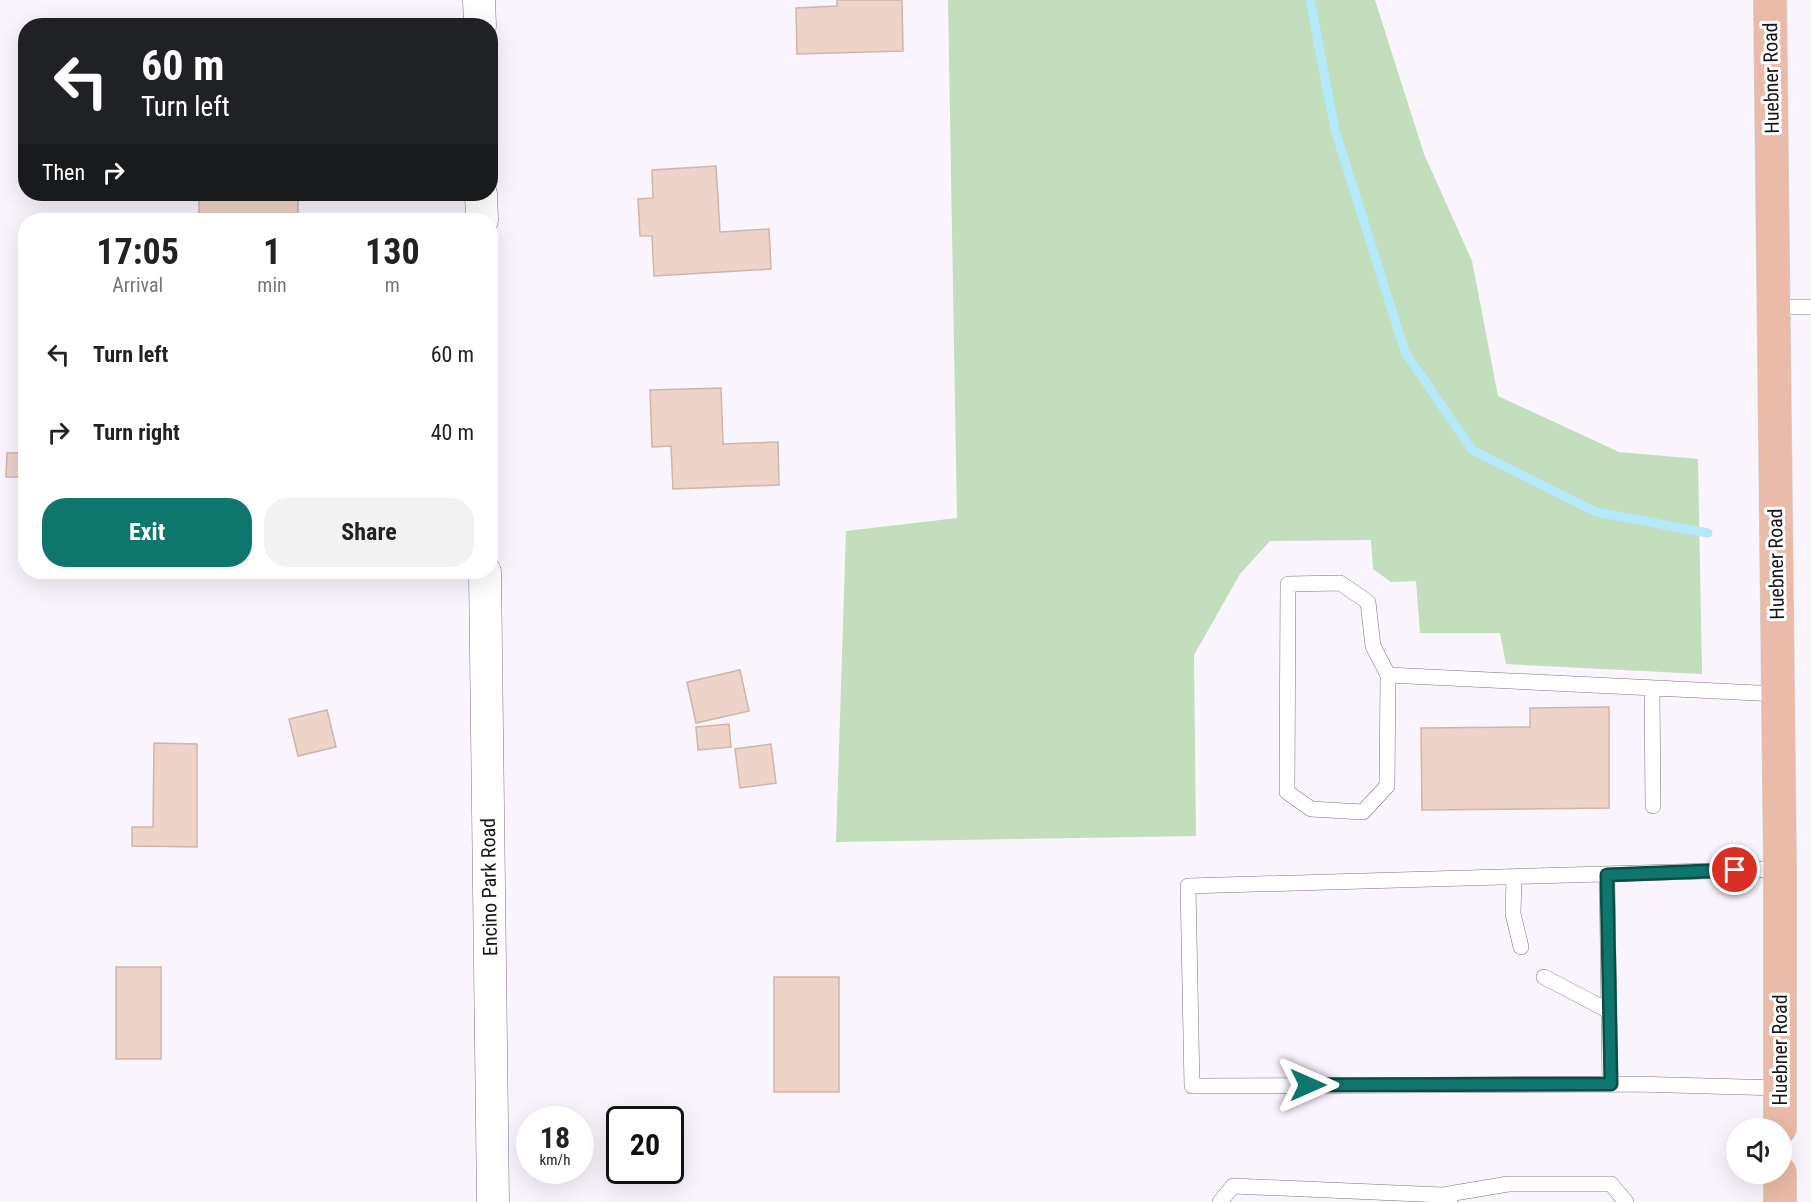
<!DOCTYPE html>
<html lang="en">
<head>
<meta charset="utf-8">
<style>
  body { margin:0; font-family:"Roboto Condensed",sans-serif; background:#f2f2f2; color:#222; height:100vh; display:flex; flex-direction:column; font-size:22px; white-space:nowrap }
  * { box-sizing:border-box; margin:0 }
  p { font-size:20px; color:#767676 }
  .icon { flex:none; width:33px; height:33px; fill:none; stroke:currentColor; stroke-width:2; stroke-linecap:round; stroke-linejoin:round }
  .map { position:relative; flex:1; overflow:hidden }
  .drawer { position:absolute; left:18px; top:213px; width:480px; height:366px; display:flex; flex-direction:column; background:#fff; border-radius:24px; box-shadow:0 6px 24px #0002 }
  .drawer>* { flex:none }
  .top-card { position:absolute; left:18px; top:18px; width:480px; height:183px; border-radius:24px; box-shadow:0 6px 24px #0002; background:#202124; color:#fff; overflow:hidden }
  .fabs { position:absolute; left:1726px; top:1118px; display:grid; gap:12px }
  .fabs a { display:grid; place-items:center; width:66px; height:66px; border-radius:50%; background:#fff; box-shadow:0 6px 24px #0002; font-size:30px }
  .speed { position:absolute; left:516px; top:1106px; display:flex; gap:12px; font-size:30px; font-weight:700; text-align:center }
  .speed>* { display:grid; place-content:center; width:78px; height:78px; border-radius:50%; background:#fff; box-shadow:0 6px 24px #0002; line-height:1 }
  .speed small { font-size:15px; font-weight:400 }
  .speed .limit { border:3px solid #111; border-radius:9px; background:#fff; color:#111 }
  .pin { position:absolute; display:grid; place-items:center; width:51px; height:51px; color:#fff; margin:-26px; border:3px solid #fff; border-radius:50%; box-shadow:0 2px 6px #0007 }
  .me { position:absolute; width:66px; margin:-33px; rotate:90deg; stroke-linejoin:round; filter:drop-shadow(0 0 4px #0008) }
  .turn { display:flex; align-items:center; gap:21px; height:126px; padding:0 24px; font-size:27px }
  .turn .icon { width:78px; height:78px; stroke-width:2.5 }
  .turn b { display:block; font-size:42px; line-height:51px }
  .then { display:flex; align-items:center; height:57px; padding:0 24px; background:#0003; gap:12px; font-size:22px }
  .eta { display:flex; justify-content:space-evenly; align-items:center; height:102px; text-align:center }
  .eta b { font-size:36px; font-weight:700; line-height:42px }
  .button { display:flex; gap:12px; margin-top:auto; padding:12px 24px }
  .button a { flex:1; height:69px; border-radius:24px; background:#0f766e; color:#fff; font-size:24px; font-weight:700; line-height:69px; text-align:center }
  .button a+a { background:#f2f2f2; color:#222 }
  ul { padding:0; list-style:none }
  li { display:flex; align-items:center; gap:18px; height:78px; padding:0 24px }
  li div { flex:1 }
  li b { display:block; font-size:22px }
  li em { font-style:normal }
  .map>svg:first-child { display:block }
  .green { fill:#c2debd }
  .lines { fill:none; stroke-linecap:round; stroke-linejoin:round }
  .stream { stroke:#b3e9f9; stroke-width:9 }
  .building { fill:#edd3c8; stroke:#cfb5ab; stroke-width:1.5 }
  .lane-casing { stroke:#7e7285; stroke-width:16 }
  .street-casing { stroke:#7e7285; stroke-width:33 }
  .primary-casing { stroke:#d6d5d6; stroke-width:34 }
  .lane { stroke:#fff; stroke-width:15 }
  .street { stroke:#fff; stroke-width:32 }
  .primary { stroke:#e9bba8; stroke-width:33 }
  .route-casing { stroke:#0a4d48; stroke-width:15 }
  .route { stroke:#0f766e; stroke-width:10 }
  .labels { text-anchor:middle; stroke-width:6; stroke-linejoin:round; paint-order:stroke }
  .street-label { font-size:20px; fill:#19141b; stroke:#fff }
</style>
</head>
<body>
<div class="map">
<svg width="1811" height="1202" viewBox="0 0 1811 1202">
  <rect width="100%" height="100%" fill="#faf4fd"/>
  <path class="green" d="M 948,0 L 1375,0 L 1424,154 L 1472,261 L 1498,396 L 1619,452 L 1698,459 L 1702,674 L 1506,664 L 1500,633 L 1420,633 L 1416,581 L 1391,582 L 1373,569 L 1371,540 L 1270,541 L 1240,574 L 1194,655 L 1196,836 L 836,842 L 846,531 L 957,518 Z"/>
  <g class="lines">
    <path class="stream" d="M 1310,0 L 1335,130 L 1405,352 L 1472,450 L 1596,512 L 1708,533"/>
  </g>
  <path class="building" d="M 837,0 L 902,0 L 903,51 L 797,54 L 796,8 L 837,6 Z
    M 716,166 L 720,232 L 769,229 L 771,269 L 654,276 L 652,236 L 640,236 L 638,199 L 653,198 L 652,170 Z
    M 199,194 L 298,194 L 298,218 L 199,217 Z
    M 721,388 L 723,444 L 778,442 L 779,485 L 673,489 L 671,446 L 652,447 L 650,390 Z
    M 7,453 L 26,453 L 26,477 L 6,477 Z
    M 740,670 L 749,711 L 696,723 L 687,682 Z
    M 1609,707 L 1609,808 L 1422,810 L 1421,728 L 1530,727 L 1530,708 Z
    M 327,710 L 336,747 L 298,756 L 289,719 Z
    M 729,724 L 731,747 L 698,750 L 696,727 Z
    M 154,743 L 197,744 L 197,847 L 132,846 L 132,827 L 153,827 Z
    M 771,744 L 776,783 L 740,788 L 735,749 Z
    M 116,967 L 161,967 L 161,1059 L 116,1059 Z
    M 774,977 L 839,977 L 839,1092 L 774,1092 Z"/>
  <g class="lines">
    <defs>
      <path id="lane" d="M 1773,307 L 1811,307
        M 1388,675 L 1387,786 L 1363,812 L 1311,809 L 1287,792 L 1288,584 L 1340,583 L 1368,602 L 1373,646 L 1388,675 L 1778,694
        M 1652,688 L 1653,806
        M 1607,875 L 1610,1084
        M 1514,878 L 1513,914 L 1521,947
        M 1544,977 L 1609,1011
        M 1780,1088 L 1634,1084 L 1192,1086 L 1188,886 L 1780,869
        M 1443,1195 L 1508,1184 L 1611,1184 L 1626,1202
        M 1220,1202 L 1233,1186 L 1443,1195 L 1450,1202"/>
      <path id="street" d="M 479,0 L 480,26
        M 481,194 L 482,220
        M 485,572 L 493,1202"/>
      <path id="primary" d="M 1770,0 L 1780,869 L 1780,1128
        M 1780,1173 L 1780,1202"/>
    </defs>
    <use href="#lane" class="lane-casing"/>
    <use href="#street" class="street-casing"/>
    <use href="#primary" class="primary-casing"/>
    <use href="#lane" class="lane"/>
    <use href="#street" class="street"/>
    <use href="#primary" class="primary"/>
  </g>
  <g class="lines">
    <defs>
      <path id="route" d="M 1308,1085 L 1611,1084 L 1607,875 L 1735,870"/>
    </defs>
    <use href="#route" class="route-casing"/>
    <use href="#route" class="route"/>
  </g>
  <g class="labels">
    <g class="street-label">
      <text transform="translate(1771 78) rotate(-91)" y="7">Huebner Road</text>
      <text transform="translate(1776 564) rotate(-91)" y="7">Huebner Road</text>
      <text transform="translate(489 887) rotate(-91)" y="7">Encino Park Road</text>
      <text transform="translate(1780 1050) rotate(-90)" y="7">Huebner Road</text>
    </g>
  </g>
</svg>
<div class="fabs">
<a><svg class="icon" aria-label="sound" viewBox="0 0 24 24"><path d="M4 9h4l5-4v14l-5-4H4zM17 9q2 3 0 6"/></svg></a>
</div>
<div class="speed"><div>18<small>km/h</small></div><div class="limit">20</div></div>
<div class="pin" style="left:1735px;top:870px;background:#d93025"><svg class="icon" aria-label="arrive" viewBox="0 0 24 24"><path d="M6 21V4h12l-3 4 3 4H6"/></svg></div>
<svg class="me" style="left:1308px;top:1085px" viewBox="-20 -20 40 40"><path d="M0-17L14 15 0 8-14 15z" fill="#0f766e" stroke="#fff" stroke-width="4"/></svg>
<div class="top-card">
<div class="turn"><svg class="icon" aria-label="left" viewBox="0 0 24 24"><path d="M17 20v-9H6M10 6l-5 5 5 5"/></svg><div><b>60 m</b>Turn left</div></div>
<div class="then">Then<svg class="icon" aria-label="right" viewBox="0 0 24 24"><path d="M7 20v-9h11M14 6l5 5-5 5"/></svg></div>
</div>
<section class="drawer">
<div class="eta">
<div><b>17:05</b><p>Arrival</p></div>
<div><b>1</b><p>min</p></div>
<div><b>130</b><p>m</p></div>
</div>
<ul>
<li><svg class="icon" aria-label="left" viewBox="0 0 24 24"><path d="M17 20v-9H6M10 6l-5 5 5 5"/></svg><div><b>Turn left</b></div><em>60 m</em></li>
<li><svg class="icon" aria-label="right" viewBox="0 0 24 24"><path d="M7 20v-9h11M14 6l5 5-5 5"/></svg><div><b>Turn right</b></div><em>40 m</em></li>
</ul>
<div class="button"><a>Exit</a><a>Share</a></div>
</section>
</div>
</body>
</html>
